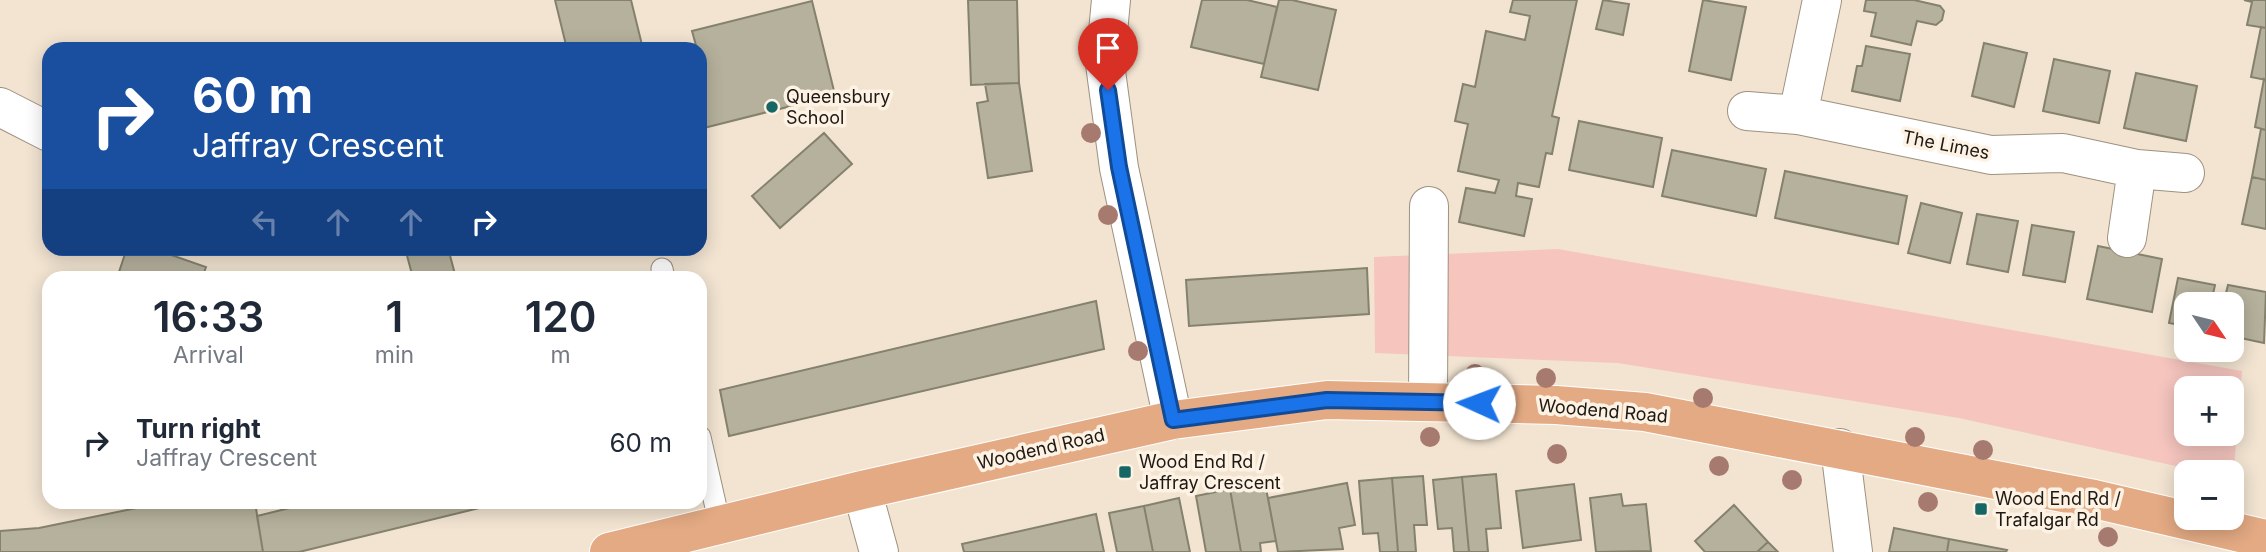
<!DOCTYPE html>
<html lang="en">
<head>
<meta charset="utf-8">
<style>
  body { margin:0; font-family:Inter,sans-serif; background:#f6f6f7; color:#1f2937; height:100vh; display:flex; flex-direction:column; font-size:26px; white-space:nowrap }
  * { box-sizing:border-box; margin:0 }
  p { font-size:23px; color:#747a83 }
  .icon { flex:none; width:38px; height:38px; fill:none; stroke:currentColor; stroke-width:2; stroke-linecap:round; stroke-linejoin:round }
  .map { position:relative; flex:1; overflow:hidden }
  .panel { position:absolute; left:42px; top:271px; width:665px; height:238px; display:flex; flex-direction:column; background:#fff; border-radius:21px; box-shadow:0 4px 18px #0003 }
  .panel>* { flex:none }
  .banner { position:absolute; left:42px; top:42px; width:665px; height:214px; border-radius:21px; box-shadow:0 4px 18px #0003; background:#1a4fa0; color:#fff; overflow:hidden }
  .needle { width:46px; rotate:125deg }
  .controls { position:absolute; left:2174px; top:292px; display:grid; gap:14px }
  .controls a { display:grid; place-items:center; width:70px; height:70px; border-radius:14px; background:#fff; box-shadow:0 4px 18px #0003; font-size:35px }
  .pin { position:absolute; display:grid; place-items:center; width:60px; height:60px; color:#fff; margin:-72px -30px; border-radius:50% 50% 50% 0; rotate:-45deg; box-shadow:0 0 7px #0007 }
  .pin .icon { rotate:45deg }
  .me { position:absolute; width:77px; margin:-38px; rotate:272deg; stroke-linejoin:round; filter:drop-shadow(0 0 5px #0008) }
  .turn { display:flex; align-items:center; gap:24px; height:147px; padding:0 35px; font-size:32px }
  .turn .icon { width:91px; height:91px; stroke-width:2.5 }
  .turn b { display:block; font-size:49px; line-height:60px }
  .lanes { display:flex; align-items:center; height:66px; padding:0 35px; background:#0003; justify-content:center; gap:35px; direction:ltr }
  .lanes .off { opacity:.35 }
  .eta { display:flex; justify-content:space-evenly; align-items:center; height:119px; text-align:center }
  .eta b { font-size:42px; font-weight:600; line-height:49px }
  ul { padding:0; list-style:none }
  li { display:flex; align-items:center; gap:21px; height:105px; padding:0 35px }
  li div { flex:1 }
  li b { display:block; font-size:26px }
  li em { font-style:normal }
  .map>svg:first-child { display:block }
  .green { fill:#f5c5be; fill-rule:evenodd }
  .building { fill:#b5b19c; stroke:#84816d; stroke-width:2 }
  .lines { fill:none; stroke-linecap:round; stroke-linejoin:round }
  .lane-casing { stroke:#9e9180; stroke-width:23 }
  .street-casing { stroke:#9e9180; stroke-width:40 }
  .primary-casing { stroke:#fff; stroke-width:40 }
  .lane { stroke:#fff; stroke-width:21 }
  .street { stroke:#fff; stroke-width:38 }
  .primary { stroke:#e3aa83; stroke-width:38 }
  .tree { fill:#a77a6f }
  .route-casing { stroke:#114b97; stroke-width:18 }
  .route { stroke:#1a73e8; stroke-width:12 }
  .poi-dot { fill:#176666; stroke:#fdf2e3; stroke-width:2.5 }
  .labels { text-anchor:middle; stroke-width:7; stroke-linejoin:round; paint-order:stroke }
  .poi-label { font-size:18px; fill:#1e1913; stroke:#fdf2e3; text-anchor:start }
  .street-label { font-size:18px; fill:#1e1913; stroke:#fdf2e3 }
</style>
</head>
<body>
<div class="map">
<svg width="2266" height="552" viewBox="0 0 2266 552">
  <rect width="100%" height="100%" fill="#f2e4d1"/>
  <path class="green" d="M 1558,249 L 2242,371 L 2233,479 L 2231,472 L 2203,472 L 1959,418 L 1618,363 L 1375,353 L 1374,257 ZM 2186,388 L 2231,388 L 2231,434 L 2186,434 Z"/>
  <path class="building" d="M 555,0 L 631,0 L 643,49 L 567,49 Z
    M 968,0 L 1017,0 L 1019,83 L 971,85 Z
    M 1202,0 L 1247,0 L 1277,7 L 1264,64 L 1191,47 Z
    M 1279,0 L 1292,0 L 1336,10 L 1318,90 L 1261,77 Z
    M 1513,0 L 1577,0 L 1552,116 L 1559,118 L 1552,154 L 1546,153 L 1539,187 L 1518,183 L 1516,196 L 1532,199 L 1524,236 L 1459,222 L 1466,188 L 1495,193 L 1499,180 L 1458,171 L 1468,124 L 1455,121 L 1463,84 L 1475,87 L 1486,31 L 1525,40 L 1530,16 L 1510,12 Z
    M 1603,0 L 1629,4 L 1623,35 L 1596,29 Z
    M 1703,0 L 1746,7 L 1731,80 L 1689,71 Z
    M 1866,0 L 1914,0 L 1940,6 L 1944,11 L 1942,20 L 1936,25 L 1917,21 L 1911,45 L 1871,36 L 1876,13 L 1864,11 Z
    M 2244,0 L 2266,0 L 2266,28 L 2247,25 L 2252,2 Z
    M 812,1 L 835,95 L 700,129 L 700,49 L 697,49 L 692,31 Z
    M 2261,27 L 2266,28 L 2266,80 L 2251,77 Z
    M 1984,43 L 2027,53 L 2014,107 L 1972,96 Z
    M 1866,46 L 1910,54 L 1900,101 L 1852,91 L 1857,66 L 1862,66 Z
    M 2054,59 L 2110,71 L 2099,123 L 2043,111 Z
    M 2136,73 L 2197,86 L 2186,141 L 2124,128 Z
    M 2264,79 L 2266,80 L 2266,130 L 2255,127 Z
    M 1019,83 L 1032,171 L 988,178 L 977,103 L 988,101 L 985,84 Z
    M 1579,121 L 1662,138 L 1653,187 L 1569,170 Z
    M 2261,129 L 2266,130 L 2266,180 L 2252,177 Z
    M 824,133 L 852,164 L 780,228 L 752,196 Z
    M 1672,150 L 1766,169 L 1756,216 L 1662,196 Z
    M 1785,171 L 1907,196 L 1898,244 L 1775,218 Z
    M 2252,177 L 2266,180 L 2266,229 L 2242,224 Z
    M 1921,203 L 1962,213 L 1950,263 L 1908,253 Z
    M 1977,214 L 2018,221 L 2008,272 L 1967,264 Z
    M 2032,225 L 2074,232 L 2065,282 L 2023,275 Z
    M 2098,246 L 2162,259 L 2152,312 L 2087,299 Z
    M 127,248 L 151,248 L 206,267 L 202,278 L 117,278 Z
    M 405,248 L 448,248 L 456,278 L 413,278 Z
    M 1367,268 L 1369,314 L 1189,326 L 1186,280 Z
    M 2178,278 L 2215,285 L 2213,294 L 2225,297 L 2228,285 L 2266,292 L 2264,343 L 2231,336 L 2231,304 L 2186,304 L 2186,326 L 2169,323 Z
    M 1096,301 L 1104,349 L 729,436 L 720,390 Z
    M 1496,474 L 1501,528 L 1486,529 L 1488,552 L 1469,552 L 1462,477 Z
    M 1423,476 L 1427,525 L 1414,525 L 1416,552 L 1398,552 L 1392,478 Z
    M 1462,477 L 1469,552 L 1454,552 L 1452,528 L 1438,529 L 1433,480 Z
    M 1392,478 L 1398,552 L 1380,552 L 1378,533 L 1363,534 L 1359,481 Z
    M 1265,483 L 1276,541 L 1260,543 L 1261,552 L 1241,552 L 1230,489 Z
    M 1347,483 L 1355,525 L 1339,528 L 1343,549 L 1278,552 L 1268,498 Z
    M 1574,484 L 1581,540 L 1523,548 L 1516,491 Z
    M 1230,489 L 1241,552 L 1206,552 L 1196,496 Z
    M 1621,494 L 1623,506 L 1646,504 L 1651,551 L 1596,552 L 1590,498 Z
    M 1179,498 L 1190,552 L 1153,552 L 1144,506 Z
    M 166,502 L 255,502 L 263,552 L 0,552 L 0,531 L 39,528 Z
    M 314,502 L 504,502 L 299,552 L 263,552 L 257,516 Z
    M 1734,505 L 1768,542 L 1757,552 L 1705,552 L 1695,541 Z
    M 1144,506 L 1153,552 L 1117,552 L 1109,513 Z
    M 1096,514 L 1104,552 L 964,552 L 962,544 Z
    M 1894,528 L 1949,539 L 1947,552 L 1889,552 Z
    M 1949,539 L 2007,550 L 2006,552 L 1947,552 Z
    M 1768,542 L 1778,552 L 1757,552 Z"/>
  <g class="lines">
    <defs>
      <path id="lane" d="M 662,269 L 664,278
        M 700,437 L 720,525"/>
      <path id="street" d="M 1111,0 L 1105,64 L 1119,168 L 1173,420
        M 0,107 L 49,132
        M 1747,111 L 1798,115 L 1991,155 L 2063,153 L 2137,169 L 2185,173
        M 1798,115 L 1822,0
        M 2127,238 L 2137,169
        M 1428,401 L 1429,206
        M 1840,448 L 1853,552
        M 862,490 L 879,552"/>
      <path id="primary" d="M 609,552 L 862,490 L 1173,420 L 1327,400 L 1556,405 L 1645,412 L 2094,499 L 2266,539"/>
    </defs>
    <use href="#lane" class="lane-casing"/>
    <use href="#street" class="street-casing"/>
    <use href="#primary" class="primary-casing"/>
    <use href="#lane" class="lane"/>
    <use href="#street" class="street"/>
    <use href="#primary" class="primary"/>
  </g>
  <g class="tree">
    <circle cx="1091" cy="133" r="10"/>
    <circle cx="1108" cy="215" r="10"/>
    <circle cx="1138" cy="351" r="10"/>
    <circle cx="1475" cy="374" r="10"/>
    <circle cx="1546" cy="378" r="10"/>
    <circle cx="1703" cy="398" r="10"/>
    <circle cx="1430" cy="437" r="10"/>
    <circle cx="1915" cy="437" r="10"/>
    <circle cx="1983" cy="450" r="10"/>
    <circle cx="1557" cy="454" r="10"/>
    <circle cx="1719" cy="466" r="10"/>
    <circle cx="1792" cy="480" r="10"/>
    <circle cx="1928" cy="502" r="10"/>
    <circle cx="2108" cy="537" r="10"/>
  </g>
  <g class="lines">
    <defs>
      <path id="route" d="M 1108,90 L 1119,167 L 1173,420 L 1327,400 L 1479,403"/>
    </defs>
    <use href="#route" class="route-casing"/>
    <use href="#route" class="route"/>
  </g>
  <g class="poi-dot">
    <circle cx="772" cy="107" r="7"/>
    <rect x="1118" y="465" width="14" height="14" rx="3.5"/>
    <rect x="1974" y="502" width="14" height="14" rx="3.5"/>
  </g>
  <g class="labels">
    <g class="poi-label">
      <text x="786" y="103">Queensbury<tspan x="786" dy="21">School</tspan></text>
      <text x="1139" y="468">Wood End Rd /<tspan x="1139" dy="21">Jaffray Crescent</tspan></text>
      <text x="1995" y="505">Wood End Rd /<tspan x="1995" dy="21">Trafalgar Rd</tspan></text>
    </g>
    <g class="street-label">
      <text transform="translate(1946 145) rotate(11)" y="6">The Limes</text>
      <text transform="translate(1603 411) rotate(5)" y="6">Woodend Road</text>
      <text transform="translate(1041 449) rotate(-13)" y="6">Woodend Road</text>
    </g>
  </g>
</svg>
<div class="controls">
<a><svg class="needle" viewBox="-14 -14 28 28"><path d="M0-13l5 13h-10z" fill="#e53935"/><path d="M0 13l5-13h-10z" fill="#747a83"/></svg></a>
<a>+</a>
<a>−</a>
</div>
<div class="pin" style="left:1108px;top:90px;background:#d93025"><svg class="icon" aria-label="arrive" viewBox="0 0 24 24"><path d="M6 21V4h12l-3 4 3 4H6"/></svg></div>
<svg class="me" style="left:1479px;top:403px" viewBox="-20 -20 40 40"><circle r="19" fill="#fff"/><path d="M0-13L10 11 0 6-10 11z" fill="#1a73e8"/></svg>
<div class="banner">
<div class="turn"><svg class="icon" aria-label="right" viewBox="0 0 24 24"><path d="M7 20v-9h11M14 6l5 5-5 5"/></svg><div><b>60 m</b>Jaffray Crescent</div></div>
<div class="lanes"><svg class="icon off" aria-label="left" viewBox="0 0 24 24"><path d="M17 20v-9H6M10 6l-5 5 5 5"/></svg><svg class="icon off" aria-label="ahead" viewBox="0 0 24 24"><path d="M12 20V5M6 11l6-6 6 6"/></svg><svg class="icon off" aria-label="ahead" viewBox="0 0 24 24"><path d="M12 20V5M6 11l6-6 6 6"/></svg><svg class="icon" aria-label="right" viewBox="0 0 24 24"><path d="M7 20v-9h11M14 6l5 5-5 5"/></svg></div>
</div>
<section class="panel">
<div class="eta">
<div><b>16:33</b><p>Arrival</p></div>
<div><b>1</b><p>min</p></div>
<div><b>120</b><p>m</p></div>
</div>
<ul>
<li><svg class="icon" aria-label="right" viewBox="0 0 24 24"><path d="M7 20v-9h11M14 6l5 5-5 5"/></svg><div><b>Turn right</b><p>Jaffray Crescent</p></div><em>60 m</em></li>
</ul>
</section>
</div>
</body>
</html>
